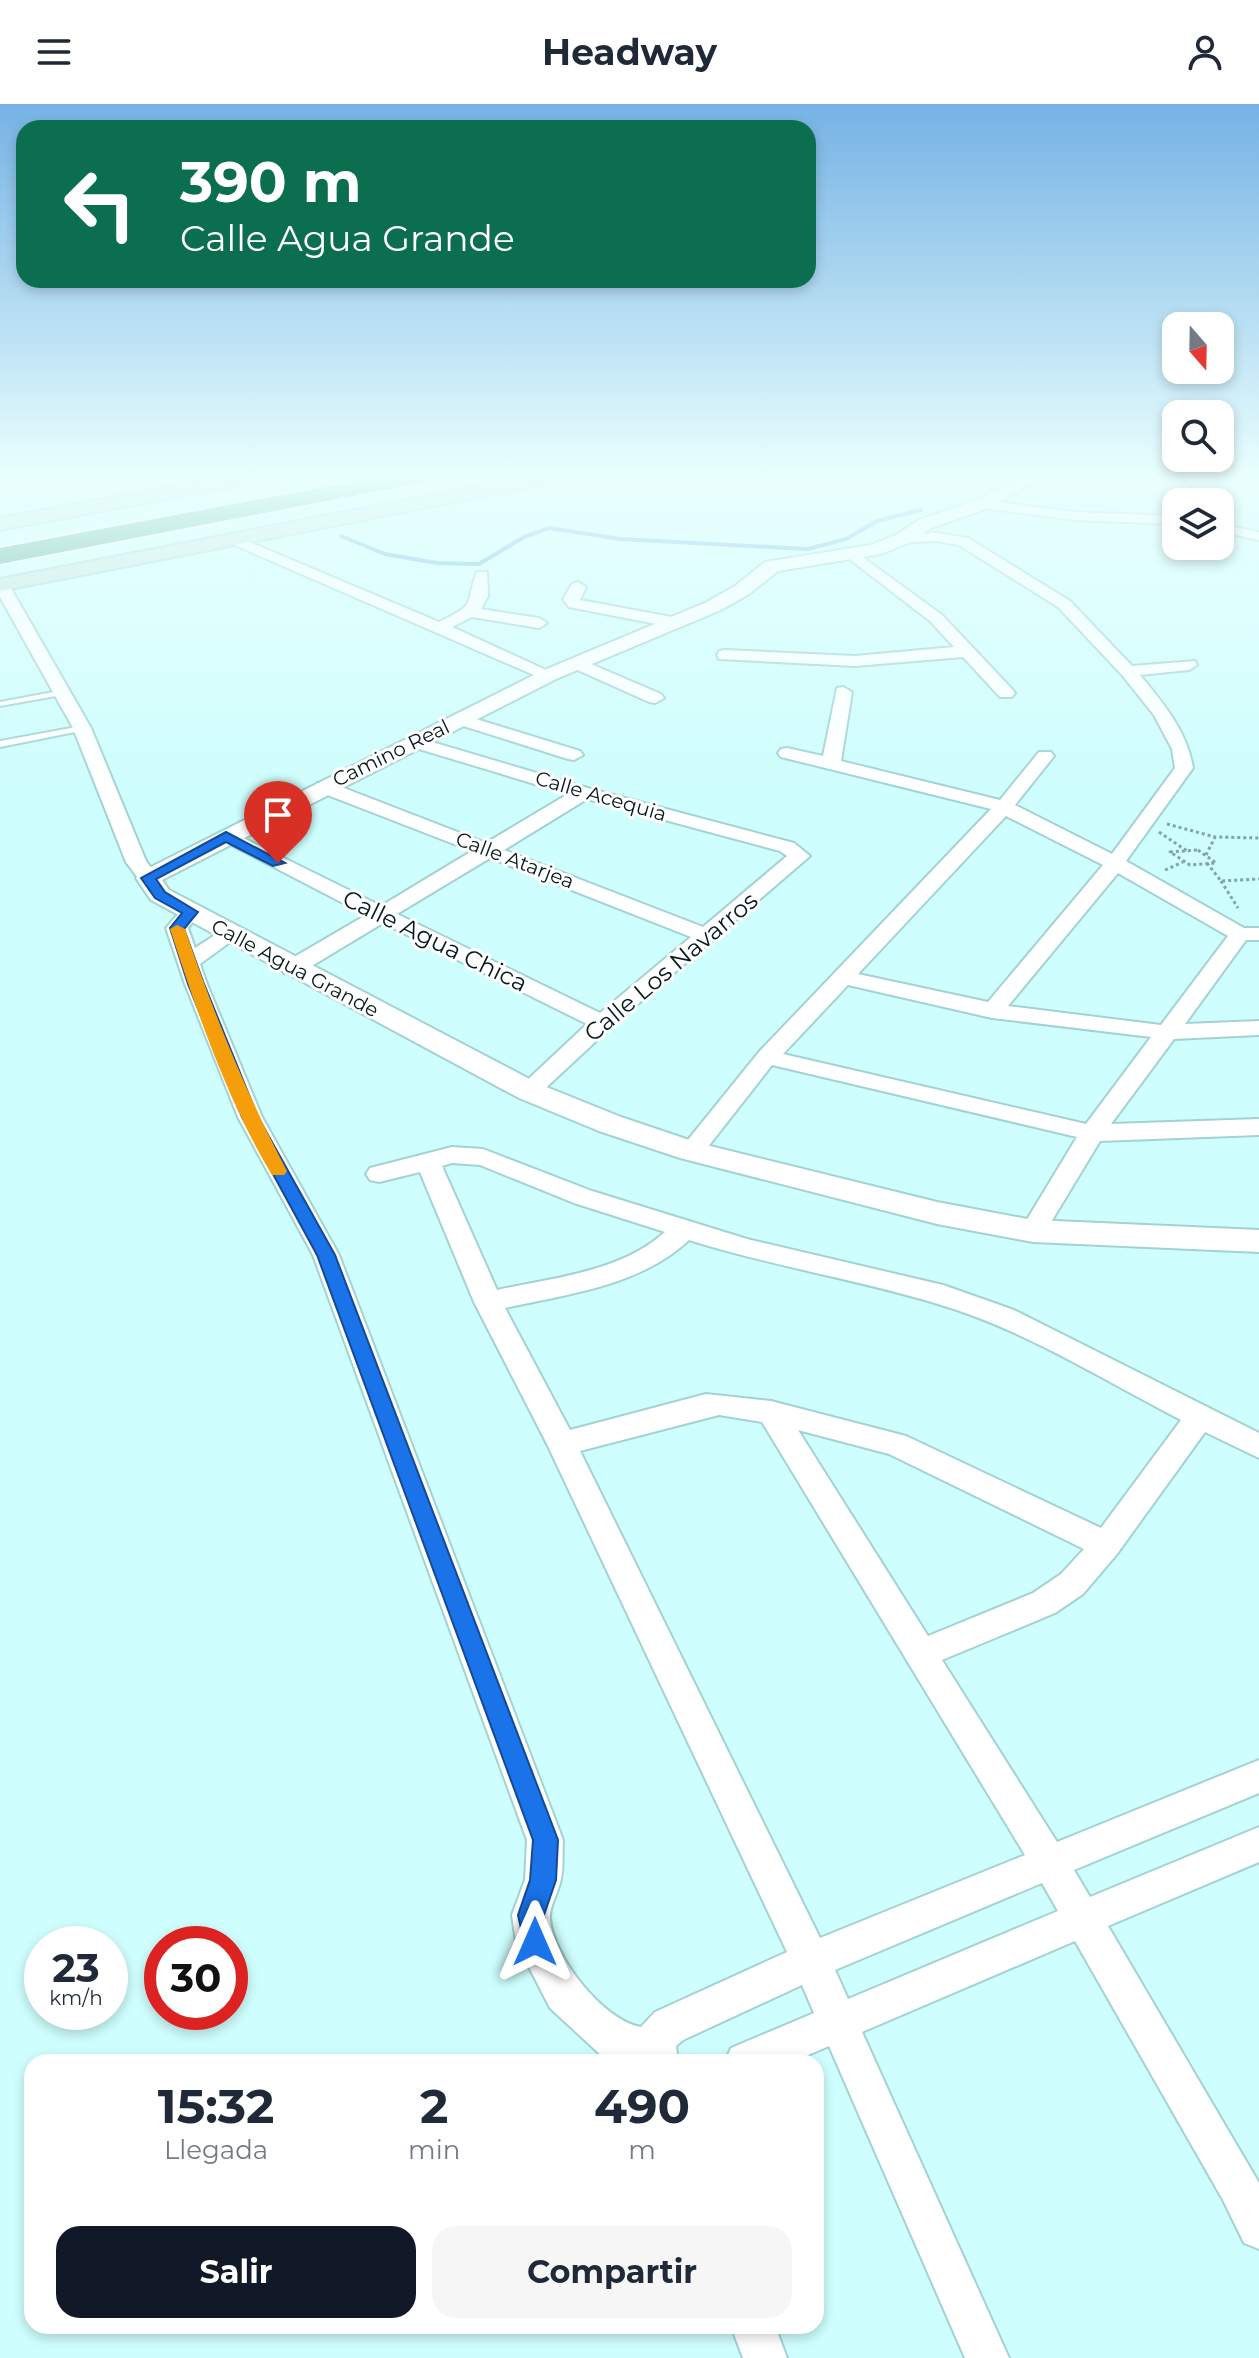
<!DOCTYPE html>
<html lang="es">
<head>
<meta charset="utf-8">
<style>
  body { margin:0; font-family:Montserrat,sans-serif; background:#f6f6f7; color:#1f2937; height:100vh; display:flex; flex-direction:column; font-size:30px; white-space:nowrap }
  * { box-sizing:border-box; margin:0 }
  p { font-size:26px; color:#747a83 }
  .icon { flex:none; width:44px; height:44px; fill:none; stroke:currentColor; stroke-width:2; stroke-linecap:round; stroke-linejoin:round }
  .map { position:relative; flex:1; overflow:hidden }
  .side { position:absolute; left:24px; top:1950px; width:800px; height:280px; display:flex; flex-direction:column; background:#fff; border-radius:24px; box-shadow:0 4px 12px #0003 }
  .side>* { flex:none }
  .hud { position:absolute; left:16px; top:16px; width:800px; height:168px; border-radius:24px; box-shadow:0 4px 12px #0003; background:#0b6e4f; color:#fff; overflow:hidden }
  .needle { width:52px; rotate:160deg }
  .buttons { position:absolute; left:1162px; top:208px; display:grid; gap:16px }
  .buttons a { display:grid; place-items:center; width:72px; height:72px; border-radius:16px; background:#fff; box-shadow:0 4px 12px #0003; font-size:40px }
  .speed { position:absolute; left:24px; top:1822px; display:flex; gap:16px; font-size:40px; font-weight:700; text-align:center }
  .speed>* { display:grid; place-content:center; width:104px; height:104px; border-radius:50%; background:#fff; box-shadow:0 4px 12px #0003; line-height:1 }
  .speed small { font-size:20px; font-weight:400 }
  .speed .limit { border:12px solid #d22; background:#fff; color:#111 }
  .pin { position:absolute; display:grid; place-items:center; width:68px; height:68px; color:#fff; margin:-82px -34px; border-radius:50% 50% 50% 0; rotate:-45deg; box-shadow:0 0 8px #0007 }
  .pin .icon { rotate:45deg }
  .me { position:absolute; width:88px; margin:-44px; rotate:0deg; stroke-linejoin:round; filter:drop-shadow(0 0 6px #0008) }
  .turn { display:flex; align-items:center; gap:28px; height:168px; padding:0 32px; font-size:36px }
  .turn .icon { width:104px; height:104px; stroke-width:2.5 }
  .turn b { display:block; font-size:56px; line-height:68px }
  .eta { display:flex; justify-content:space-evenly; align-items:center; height:136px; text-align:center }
  .eta b { font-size:48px; font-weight:700; line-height:56px }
  .primary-button { display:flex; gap:16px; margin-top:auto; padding:16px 32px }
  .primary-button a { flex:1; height:92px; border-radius:24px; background:#111827; color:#fff; font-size:32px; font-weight:700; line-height:92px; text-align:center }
  .primary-button a+a { background:#f6f6f7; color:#1f2937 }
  header { display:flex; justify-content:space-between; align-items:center; height:104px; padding:0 32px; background:#fff; font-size:36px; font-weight:700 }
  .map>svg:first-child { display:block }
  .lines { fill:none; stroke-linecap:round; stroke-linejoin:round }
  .stream { stroke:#69b0df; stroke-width:4 }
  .service-casing { stroke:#a3d2d2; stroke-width:4 }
  .minor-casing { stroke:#a3d2d2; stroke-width:4 }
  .tertiary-casing { stroke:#a3d2d2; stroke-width:4 }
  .secondary-casing { stroke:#a3d2d2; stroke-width:4 }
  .motorway-casing { stroke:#fff; stroke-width:4 }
  .path { stroke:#80a5a4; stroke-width:3; stroke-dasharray:3 3; stroke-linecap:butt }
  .service { fill:#fff; fill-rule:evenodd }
  .minor { fill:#fff; fill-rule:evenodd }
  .tertiary { fill:#fff; fill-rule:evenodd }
  .secondary { fill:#c7e3dc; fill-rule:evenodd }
  .motorway { fill:#45a38b; fill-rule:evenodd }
  .route { fill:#1a73e8; stroke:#114b97; stroke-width:2 }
  .slow { fill:#f59e0b }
  .labels { text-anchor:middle; stroke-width:6; stroke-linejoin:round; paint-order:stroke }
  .far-street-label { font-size:20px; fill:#071a1a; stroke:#fff }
  .street-label { font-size:24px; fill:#071a1a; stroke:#fff }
</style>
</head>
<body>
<header><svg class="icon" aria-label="menu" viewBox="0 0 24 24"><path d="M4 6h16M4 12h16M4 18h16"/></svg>Headway<svg class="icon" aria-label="person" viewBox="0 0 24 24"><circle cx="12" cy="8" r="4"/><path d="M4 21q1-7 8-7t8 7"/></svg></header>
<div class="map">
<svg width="1259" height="2254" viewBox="0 0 1259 2254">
  <rect width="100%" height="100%" fill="#cefefd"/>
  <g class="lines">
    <path class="stream" d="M 168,372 L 181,374
      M 341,432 L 385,450 L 437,459 L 479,460 L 524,433 L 549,424 L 621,435 L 808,445 L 846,435 L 877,417 L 921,406"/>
    <defs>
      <path id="service" d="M 64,586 L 68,588 L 67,590 L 0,602 L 0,598 Z
        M 82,622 L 85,622 L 85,626 L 0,643 L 0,637 Z"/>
      <path id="minor" d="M 1166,372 L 1180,372 L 1190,384 L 1194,398 L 1180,398 L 1176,385 Z
        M 983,396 L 1074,408 L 1176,412 L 1176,420 L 1074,416 L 978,403 L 978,397 Z
        M 1220,420 L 1259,428 L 1259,436 L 1220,428 Z
        M 936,429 L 968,434 L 1070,497 L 1132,562 L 1195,557 L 1197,561 L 1189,566 L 1140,571 C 1163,599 1187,627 1193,664 L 1126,757 L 1244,824 L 1259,824 L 1259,836 L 1246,836 L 1185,920 L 1259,917 L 1259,931 L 1174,935 L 1111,1020 L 1259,1015 L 1259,1031 L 1100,1037 L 1042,1133 L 1033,1136 L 1024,1133 L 1020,1127 L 1077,1033 L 772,961 L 700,1053 L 682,1053 L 679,1047 L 759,948 L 991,705 L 781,653 L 778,649 L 781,645 L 787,644 L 823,652 L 837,584 L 843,583 L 852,588 L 841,657 L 1000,696 L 1039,648 L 1051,648 L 1054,652 L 1015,701 L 1112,750 L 1175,664 L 1172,645 L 1154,611 L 1122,571 L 1058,503 L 959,441 L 936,437 L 902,439 L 895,435 L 902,431 ZM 1006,712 L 1103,761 L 988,898 L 858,870 ZM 1118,769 L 1228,832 L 1161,921 L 1008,902 ZM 848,881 L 992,914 L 1151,933 L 1086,1020 L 783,950 Z
        M 235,432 L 439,518 C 479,499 464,501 477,468 L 487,468 L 488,492 L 481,505 L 539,514 L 547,519 L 539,524 L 472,513 L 452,523 L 557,571 L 555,575 L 543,575 L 230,439 L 228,436 Z
        M 853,446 L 942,511 L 1012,585 L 1015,589 L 1012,593 L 1000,593 L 963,553 L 855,562 L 719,555 L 717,551 L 719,547 L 725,546 L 855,552 L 954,543 L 930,517 L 848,454 L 845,451 Z
        M 0,477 L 9,481 L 91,624 L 146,757 L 158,774 L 155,778 L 141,778 L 126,758 L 73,624 L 0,493 Z
        M 578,478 L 586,483 L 580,496 L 677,514 L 685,519 L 677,524 L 569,503 L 563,495 L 572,480 Z
        M 577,554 L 661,590 L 664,594 L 655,599 L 649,598 L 571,563 L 569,559 Z
        M 460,610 L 580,647 L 583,651 L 574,656 L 568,655 L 454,619 L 451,615 L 454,611 Z
        M 415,633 L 591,685 L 794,739 L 810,752 L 610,924 L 537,992 L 521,992 L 517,987 L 521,982 L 587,920 L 383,819 L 300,869 L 284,869 L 281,864 L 284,859 L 366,811 L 216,733 L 219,729 L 233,729 L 381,802 L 472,747 L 317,687 L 315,683 L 317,679 L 331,679 L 486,739 L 568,690 L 409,642 L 406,638 L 409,634 ZM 587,695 L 780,747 L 787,752 L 703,823 L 504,746 ZM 490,754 L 691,833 L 600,909 L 397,810 Z
        M 190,802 L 200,808 L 188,824 L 195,844 L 223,826 L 237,826 L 241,830 L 200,860 L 207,880 L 262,1013 L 339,1151 L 563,1736 C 562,1750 564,1766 560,1779 C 557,1791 549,1803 550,1815 C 553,1853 604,1917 641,1923 L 655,1908 L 787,1848 L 547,1340 L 474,1198 L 420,1068 L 379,1078 L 370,1076 L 366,1070 L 370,1064 L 452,1043 L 483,1045 L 592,1087 L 747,1135 L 943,1181 L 1014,1206 L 1259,1329 L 1259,1354 L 1205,1328 L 1117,1450 L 1083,1490 L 1055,1509 L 942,1556 L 1057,1738 L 1259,1656 L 1259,1689 L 1074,1766 L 1090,1793 L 1259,1723 L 1259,1758 L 1108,1822 L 1259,2079 L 1259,2145 L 1244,2139 L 1223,2096 L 1075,1837 L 862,1928 L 1009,2254 L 965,2254 L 829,1942 L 792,1958 L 725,1958 L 731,1944 L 814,1909 L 802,1881 L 683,1936 L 676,1942 L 678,1958 L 616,1958 L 603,1953 L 550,1904 L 516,1838 L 512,1811 L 525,1776 L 527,1736 L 313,1151 L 238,1013 L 185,880 L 166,824 L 183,804 ZM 452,1059 L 480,1061 L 574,1099 L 665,1128 C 621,1168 552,1174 497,1186 L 442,1062 ZM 689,1136 C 771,1162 856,1175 938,1200 C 1023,1225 1102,1275 1181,1316 L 1101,1424 L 906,1332 L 771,1297 L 706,1290 L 570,1326 L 505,1204 C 568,1190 640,1182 689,1136 ZM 719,1311 L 762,1318 L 1025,1751 L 820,1834 L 580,1347 ZM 798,1326 L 889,1350 L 1084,1445 L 1061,1470 L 1033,1489 L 928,1532 ZM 1042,1779 L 1058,1807 L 848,1895 L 835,1866 Z
        M 731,2222 L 775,2222 L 787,2254 L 743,2254 Z"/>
      <path id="tertiary" d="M 485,372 L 505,372 L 518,382 L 515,386 L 503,386 Z
        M 1022,372 L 1043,372 L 989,404 L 931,424 L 908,439 L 881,450 L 778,467 L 749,490 L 721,506 L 556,575 L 162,776 L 169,786 L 539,980 L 621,1013 L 698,1039 L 937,1098 L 1033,1116 L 1259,1126 L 1259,1148 L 1033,1138 L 937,1120 L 680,1054 L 599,1027 L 519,994 L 151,796 L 136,774 L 139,769 L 542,567 L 707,498 L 735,482 L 765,458 L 870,441 L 896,431 L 919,416 L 977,396 Z"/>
      <path id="secondary" d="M 228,372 L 268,372 L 258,378 L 0,426 L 0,414 Z
        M 529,372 L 568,372 L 558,378 L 0,487 L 0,475 Z"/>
      <path id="motorway" d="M 383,372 L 431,372 L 427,377 L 419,379 L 0,460 L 0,444 Z"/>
    </defs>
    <use href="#service" class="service-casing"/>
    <use href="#minor" class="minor-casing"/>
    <use href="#tertiary" class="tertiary-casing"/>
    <use href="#secondary" class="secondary-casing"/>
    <use href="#motorway" class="motorway-casing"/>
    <path class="path" d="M 1167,720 L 1215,733 L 1259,734
      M 1159,728 L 1187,747
      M 1198,746 L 1216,759 L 1190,761 L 1170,748 Z
      M 1206,751 L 1215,733
      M 1207,759 L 1221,777 L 1259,775
      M 1165,766 L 1183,758
      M 1221,777 L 1238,804"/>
    <use href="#service" class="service"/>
    <use href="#minor" class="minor"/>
    <use href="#tertiary" class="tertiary"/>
    <use href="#secondary" class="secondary"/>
    <use href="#motorway" class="motorway"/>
  </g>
  <linearGradient id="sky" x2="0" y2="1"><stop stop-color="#75b2e4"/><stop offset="0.54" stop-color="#e9fffe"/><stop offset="1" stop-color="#e9fffe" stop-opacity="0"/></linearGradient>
  <rect width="1259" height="687" fill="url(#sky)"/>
  <path class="route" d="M 226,728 L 285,759 L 273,762 L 226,738 L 156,775 L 165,788 L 198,808 L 184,825 L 204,880 L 258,1013 L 335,1151 L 558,1736 L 556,1776 L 544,1811 L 548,1838 L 544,1847 L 535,1851 L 526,1847 L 518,1811 L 530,1776 L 533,1736 L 317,1151 L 242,1013 L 188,880 L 170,824 L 182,809 L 155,794 L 141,774 Z"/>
  <path class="slow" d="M 177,821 L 185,825 C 213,908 246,989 287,1067 L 284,1071 L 272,1071 C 227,996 197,908 170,825 Z"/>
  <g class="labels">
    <g class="far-street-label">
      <text transform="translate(391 649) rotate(-26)" y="7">Camino Real</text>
      <text transform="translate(601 692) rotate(16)" y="7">Calle Acequia</text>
      <text transform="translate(515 756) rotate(21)" y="7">Calle Atarjea</text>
      <text transform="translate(295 864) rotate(28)" y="7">Calle Agua Grande</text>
    </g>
    <g class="street-label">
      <text transform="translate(435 837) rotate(26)" y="8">Calle Agua Chica</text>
      <text transform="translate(671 863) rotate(-40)" y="8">Calle Los Navarros</text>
    </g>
  </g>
</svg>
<div class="buttons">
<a><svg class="needle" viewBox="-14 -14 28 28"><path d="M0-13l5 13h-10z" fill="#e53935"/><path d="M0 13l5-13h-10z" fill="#747a83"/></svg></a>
<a><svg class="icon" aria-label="search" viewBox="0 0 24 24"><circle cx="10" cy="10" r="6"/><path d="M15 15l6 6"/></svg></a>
<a><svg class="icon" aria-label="layers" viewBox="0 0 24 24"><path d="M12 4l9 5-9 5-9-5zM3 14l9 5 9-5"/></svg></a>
</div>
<div class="speed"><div>23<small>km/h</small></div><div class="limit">30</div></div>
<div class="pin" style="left:278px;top:759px;background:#d93025"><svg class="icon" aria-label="arrive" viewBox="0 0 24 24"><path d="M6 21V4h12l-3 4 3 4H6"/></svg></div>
<svg class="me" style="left:535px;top:1838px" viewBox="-20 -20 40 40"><path d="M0-17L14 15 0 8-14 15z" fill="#1a73e8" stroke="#fff" stroke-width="4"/></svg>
<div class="hud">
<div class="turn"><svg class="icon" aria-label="left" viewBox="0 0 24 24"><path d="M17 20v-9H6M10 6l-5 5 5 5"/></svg><div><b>390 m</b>Calle Agua Grande</div></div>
</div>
<section class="side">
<div class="eta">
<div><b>15:32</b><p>Llegada</p></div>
<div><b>2</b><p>min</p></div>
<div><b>490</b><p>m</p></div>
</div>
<div class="primary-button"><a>Salir</a><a>Compartir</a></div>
</section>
</div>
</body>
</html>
